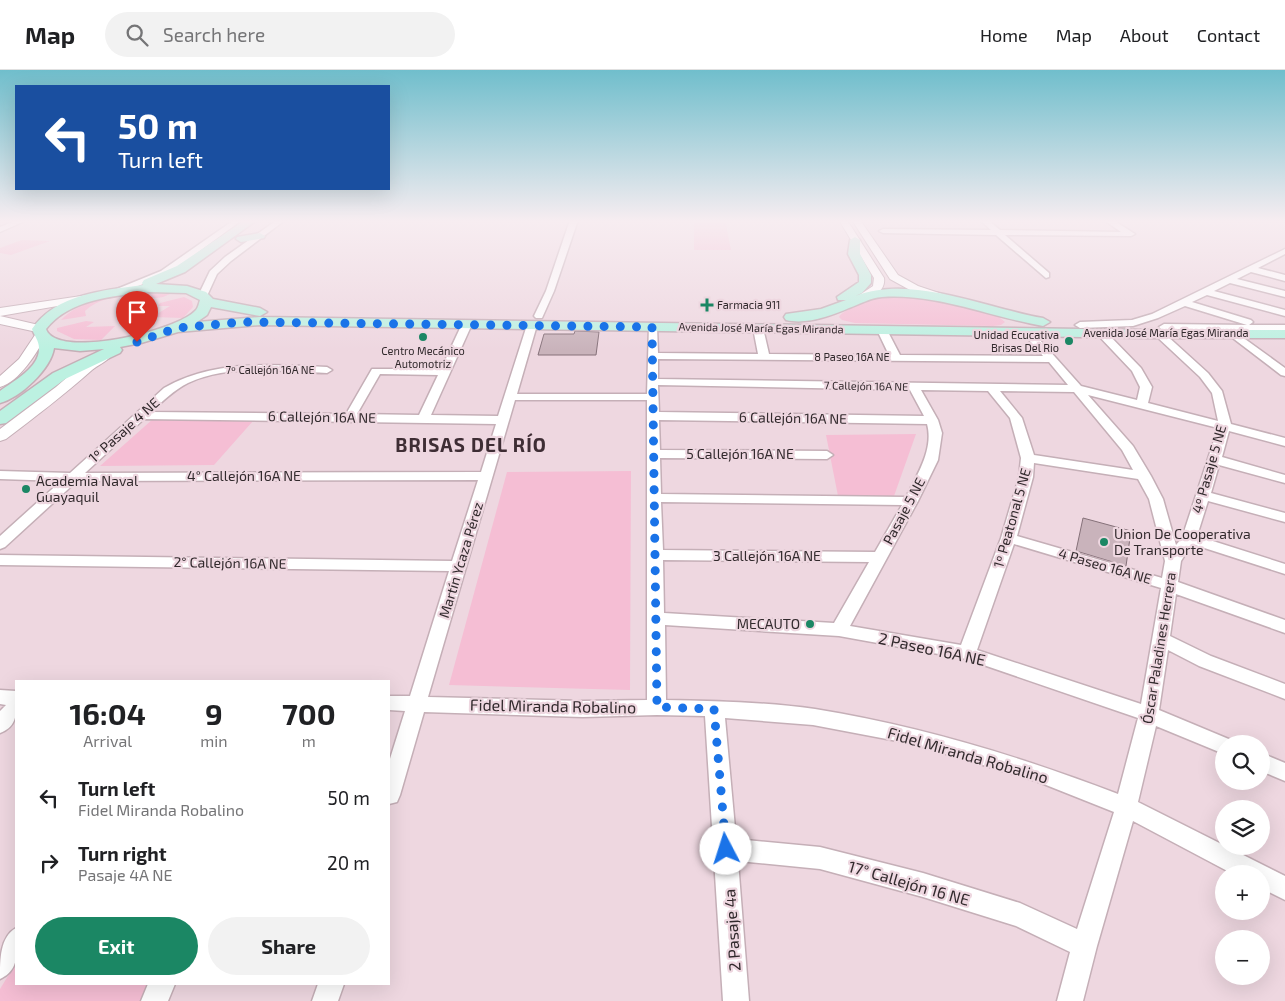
<!DOCTYPE html>
<html lang="en">
<head>
<meta charset="utf-8">
<style>
  body { margin:0; font-family:"Exo 2",sans-serif; background:#f2f2f2; color:#202124; height:100vh; display:flex; flex-direction:column; font-size:19px; white-space:nowrap }
  * { box-sizing:border-box; margin:0 }
  p { font-size:16px; color:#757577 }
  .icon { flex:none; width:28px; height:28px; fill:none; stroke:currentColor; stroke-width:2; stroke-linecap:round; stroke-linejoin:round }
  .map { position:relative; flex:1; overflow:hidden }
  .details { position:absolute; left:15px; top:610px; width:375px; height:305px; display:flex; flex-direction:column; background:#fff; border-radius:0px; box-shadow:0 5px 20px #0002 }
  .details>* { flex:none }
  .top-card { position:absolute; left:15px; top:15px; width:375px; height:105px; border-radius:0px; box-shadow:0 5px 20px #0002; background:#1a4fa0; color:#fff; overflow:hidden }
  .buttons { position:absolute; left:1215px; top:665px; display:grid; gap:10px }
  .buttons a { display:grid; place-items:center; width:55px; height:55px; border-radius:50%; background:#fff; box-shadow:0 5px 20px #0002; font-size:25px }
  .pin { position:absolute; display:grid; place-items:center; width:42px; height:42px; color:#fff; margin:-51px -21px; border-radius:50% 50% 50% 0; rotate:-45deg; box-shadow:0 0 5px #0007 }
  .pin .icon { rotate:45deg }
  .me { position:absolute; width:55px; margin:-28px; rotate:355deg; stroke-linejoin:round; filter:drop-shadow(0 0 4px #0008) }
  .turn { display:flex; align-items:center; gap:18px; height:105px; padding:0 20px; font-size:22px }
  .turn .icon { width:65px; height:65px; stroke-width:2.5 }
  .turn b { display:block; font-size:35px; line-height:42px }
  .eta { display:flex; justify-content:space-evenly; align-items:center; height:85px; text-align:center }
  .eta b { font-size:30px; font-weight:700; line-height:35px }
  .button { display:flex; gap:10px; margin-top:auto; padding:10px 20px }
  .button a { flex:1; height:58px; border-radius:30px; background:#1b8764; color:#fff; font-size:20px; font-weight:700; line-height:58px; text-align:center }
  .button a+a { background:#f2f2f2; color:#202124 }
  ul { padding:0; list-style:none }
  li { display:flex; align-items:center; gap:15px; height:65px; padding:0 20px }
  li div { flex:1 }
  li b { display:block; font-size:19px }
  li em { font-style:normal }
  header { display:flex; align-items:center; gap:30px; box-sizing:border-box; height:70px; padding:0 25px; background:#fff; border-bottom:1px solid #e0e0e0 }
  header strong { font-size:24px }
  nav { display:flex; gap:28px; margin-inline-start:auto; font-size:18px }
  .search { width:350px; height:45px; background:#f2f2f2; display:flex; align-items:center; gap:12px; box-sizing:border-box; padding:0 18px; border-radius:28px; color:#757577; font-size:19px }
  .map>svg:first-child { display:block }
  .green { fill:#f5bed4 }
  .building { fill:#c9b3bb; stroke:#857179 }
  .lines { fill:none; stroke-linecap:round; stroke-linejoin:round }
  .minor-casing { stroke:#c5afb7; stroke-width:3 }
  .tertiary-casing { stroke:#c5afb7; stroke-width:2 }
  .secondary-casing { stroke:#c5afb7; stroke-width:3 }
  .minor { fill:#fff; fill-rule:evenodd }
  .tertiary { fill:#fff; fill-rule:evenodd }
  .secondary { fill:#bcf1e1; fill-rule:evenodd }
  .route { stroke:#1a73e8; stroke-width:9; stroke-dasharray:0 16.2 }
  .poi-dot { fill:#1b8764; stroke:#eed7e0; stroke-width:2 }
  .labels { text-anchor:middle; stroke-width:4.5; stroke-linejoin:round; paint-order:stroke }
  .far-poi-label { font-size:11px; fill:#322a2d; stroke:#eed7e0; text-anchor:start }
  .far-street-label { font-size:11px; fill:#322a2d; stroke:#eed7e0 }
  .street-label { font-size:14px; fill:#322a2d; stroke:#eed7e0 }
  .poi-label { font-size:14px; fill:#322a2d; stroke:#eed7e0; text-anchor:start }
  .near-street-label { font-size:16px; fill:#322a2d; stroke:#eed7e0 }
  .district-label { font-size:19px; font-weight:bold; letter-spacing:1px; fill:#3e2d34; stroke:#eed7e0 }
</style>
</head>
<body>
<header>
<strong>Map</strong>
<div class="search"><svg class="icon" aria-label="search" viewBox="0 0 24 24"><circle cx="10" cy="10" r="6"/><path d="M15 15l6 6"/></svg>Search here</div>
<nav><a>Home</a><a>Map</a><a>About</a><a>Contact</a></nav>
</header>
<div class="map">
<svg width="1285" height="931" viewBox="0 0 1285 931">
  <rect width="100%" height="100%" fill="#eed7e0"/>
  <path class="green" d="M 694,150 L 725,150 L 731,180 L 694,180 Z
    M 22,170 L 50,171 L 11,185 L 0,183 L 0,178 Z
    M 141,223 L 170,224 C 155,231 154,227 139,226 C 122,225 98,228 85,241 L 86,246 L 61,250 C 79,230 116,226 141,223 Z
    M 885,226 L 920,227 L 941,230 L 999,247 L 1005,252 L 1001,255 L 993,256 L 855,253 L 842,250 L 839,247 C 844,238 874,228 885,226 Z
    M 184,227 L 192,231 L 193,237 L 183,248 L 152,247 L 170,236 L 158,236 L 160,233 Z
    M 86,251 L 94,252 L 86,257 L 115,256 L 101,270 L 74,269 L 57,261 L 57,258 Z
    M 153,349 L 253,351 L 214,395 L 100,396 Z
    M 916,364 L 894,426 L 838,426 L 826,365 Z
    M 631,401 L 630,620 L 449,615 L 507,402 Z
    M 16,893 L 16,914 L 154,914 L 146,931 L 0,931 L 0,919 Z"/>
  <path class="building" d="M 575,261 L 599,262 L 596,285 L 538,285 L 544,264 L 574,264 Z
    M 1083,448 L 1131,461 L 1126,496 L 1076,481 Z"/>
  <g class="lines">
    <defs>
      <path id="minor" d="M 17,150 L 27,150 L 0,162 L 0,157 Z
        M 234,150 L 242,150 L 167,205 L 114,225 L 111,226 L 107,223 L 161,201 Z
        M 277,150 L 285,150 L 231,191 L 217,204 L 206,228 L 200,228 L 198,226 L 210,201 L 225,187 Z
        M 570,150 L 578,150 L 554,221 L 542,248 L 536,248 L 534,246 L 546,221 Z
        M 980,150 L 988,150 L 1000,160 L 1121,162 L 1104,150 L 1113,150 L 1135,164 L 1131,166 L 1005,165 L 1049,203 L 1049,207 L 1046,208 L 996,165 L 883,163 L 879,161 L 883,159 L 991,160 Z
        M 1285,179 L 1285,184 L 1258,198 L 1285,205 L 1285,211 L 1251,202 L 1237,209 L 1285,221 L 1285,227 L 1230,213 L 1214,221 L 1285,240 L 1285,246 L 1207,225 L 1192,232 L 1251,250 L 1253,252 L 1249,255 L 1285,255 L 1285,261 L 1161,259 L 1159,257 L 1164,254 L 1247,255 L 1185,236 L 1158,248 L 1133,256 L 1080,258 L 1075,255 L 1080,252 L 1132,250 L 1152,244 Z
        M 467,251 L 472,254 L 431,345 L 498,346 L 527,255 L 532,252 L 537,255 L 517,324 L 647,324 L 649,255 L 652,254 L 657,257 L 658,283 L 758,284 L 753,258 L 758,255 L 763,258 L 769,284 L 889,285 L 877,260 L 882,257 L 887,260 L 900,285 L 1043,286 L 1022,262 L 1027,259 L 1031,260 L 1081,316 L 1137,330 L 1140,317 L 1132,301 L 1096,263 L 1101,260 L 1105,261 L 1141,298 L 1152,317 L 1148,333 L 1218,351 L 1212,323 L 1200,307 L 1156,266 L 1157,264 L 1165,264 L 1208,303 L 1222,321 L 1231,354 L 1285,368 L 1285,376 L 1229,361 L 1222,387 L 1285,405 L 1285,413 L 1219,395 L 1211,423 L 1285,443 L 1285,452 L 1208,431 L 1197,466 L 1285,494 L 1285,504 L 1192,474 L 1181,491 L 1178,512 L 1285,550 L 1285,563 L 1176,524 L 1170,566 L 1211,586 L 1285,614 L 1285,629 L 1199,596 L 1168,580 L 1159,640 L 1231,670 L 1233,674 L 1224,674 L 1224,684 L 1156,656 L 1138,732 L 1285,806 L 1285,830 L 1261,818 L 1261,804 L 1233,804 L 1133,751 L 1097,876 L 1083,931 L 1057,931 L 1070,882 L 1016,856 L 923,827 L 820,799 L 738,791 L 749,931 L 723,931 L 705,646 L 657,645 L 583,647 L 424,642 L 400,725 L 397,732 L 389,734 L 389,692 L 405,641 L 389,640 L 389,626 L 410,626 L 449,501 L 0,495 L 0,485 L 452,491 L 478,410 L 77,411 L 5,477 L 0,479 L 0,466 L 61,411 L 0,409 L 0,401 L 70,403 L 164,318 C 215,289 271,295 327,297 L 332,300 L 327,303 C 283,302 229,293 188,313 C 174,320 163,331 151,342 L 346,344 L 372,299 L 441,299 L 462,254 ZM 658,289 L 1049,292 L 1068,315 L 658,309 ZM 380,304 L 438,305 L 419,345 L 357,344 ZM 658,315 L 910,320 L 924,346 L 659,342 ZM 921,320 L 988,321 L 1010,348 L 1021,388 L 1019,407 L 1001,468 L 961,575 L 850,556 L 918,431 L 938,390 L 942,363 L 938,350 ZM 1000,321 L 1074,322 L 1122,380 L 1133,400 L 1034,385 L 1022,348 ZM 1088,325 L 1218,358 L 1182,468 L 1176,475 L 1163,429 L 1151,406 L 1133,376 ZM 515,330 L 647,330 L 647,630 L 583,631 L 428,627 ZM 144,349 L 496,354 L 481,402 L 85,403 ZM 659,350 L 927,354 C 934,379 917,405 906,427 L 661,424 L 660,388 L 827,389 L 833,385 L 827,381 L 660,380 ZM 1034,393 L 1138,409 L 1149,429 L 1165,491 L 1162,508 L 1017,466 L 1033,407 ZM 661,432 L 902,435 L 875,482 L 663,480 ZM 1014,474 L 1161,518 L 1141,634 L 977,580 ZM 663,490 L 869,492 L 834,553 L 664,543 ZM 665,555 L 839,566 L 966,589 L 1138,648 L 1118,724 C 1019,686 920,656 815,639 C 766,632 715,631 666,630 ZM 725,648 L 813,655 L 913,674 L 1036,711 L 1114,742 L 1077,859 L 1020,833 L 923,803 L 820,777 L 736,769 Z
        M 1238,264 L 1285,298 L 1285,306 L 1281,305 L 1234,269 L 1233,267 Z
        M 0,620 L 16,621 C 16,638 20,656 0,663 L 0,641 L 6,635 L 0,634 Z
        M 1261,683 L 1285,693 L 1285,711 L 1261,701 Z
        M 16,858 C 17,878 21,900 0,909 C 0,889 0,867 16,858 Z
        M 148,914 L 175,914 L 168,931 L 141,931 Z
        M 318,914 L 344,914 L 338,931 L 312,931 Z"/>
      <path id="tertiary" d="M 839,150 L 847,150 L 884,208 C 886,221 872,228 861,231 L 855,228 L 873,216 L 874,208 Z
        M 852,150 L 860,150 L 898,205 L 918,216 L 948,226 L 950,228 L 948,230 L 940,230 L 910,220 L 890,209 Z
        M 88,225 L 94,228 L 92,230 L 0,246 L 0,238 Z
        M 0,246 L 43,256 L 45,259 L 42,262 L 46,265 C 38,282 19,312 0,317 L 0,306 L 19,289 L 37,262 L 0,254 Z
        M 104,282 L 109,283 L 111,286 C 106,292 98,295 92,300 C 64,325 35,347 6,369 L 0,371 L 0,359 L 56,317 L 86,291 Z"/>
      <path id="secondary" d="M 245,150 L 257,150 L 185,202 L 156,214 L 187,216 L 206,222 L 213,229 L 260,238 L 267,242 L 260,246 L 211,237 L 207,245 L 197,252 L 260,247 L 1147,260 L 1285,260 L 1285,268 L 1147,268 L 260,255 L 178,262 L 141,273 L 120,277 L 122,280 L 120,283 L 65,309 L 6,353 L 0,354 L 0,341 L 53,303 L 104,279 L 80,281 L 54,278 C 51,299 20,328 0,333 L 0,321 C 14,311 40,297 39,278 C 39,271 34,265 32,259 C 56,224 104,220 143,215 L 142,213 L 144,210 L 177,196 ZM 149,222 L 186,223 L 200,230 C 199,233 198,238 196,240 C 178,261 56,290 46,259 C 69,229 114,226 149,222 Z
        M 260,163 L 265,166 L 264,168 L 241,172 L 236,169 L 237,167 Z
        M 855,167 L 860,170 L 860,184 L 871,205 L 871,213 L 862,223 L 855,226 C 912,204 985,238 1043,248 L 1050,252 L 1043,256 C 990,247 936,223 882,227 C 870,228 860,234 849,238 C 831,246 806,255 786,250 L 784,247 L 786,244 L 821,239 L 846,230 L 838,230 L 837,227 L 859,212 L 859,205 L 848,184 L 850,170 Z"/>
    </defs>
    <use href="#minor" class="minor-casing"/>
    <use href="#tertiary" class="tertiary-casing"/>
    <use href="#secondary" class="secondary-casing"/>
    <use href="#minor" class="minor"/>
    <use href="#tertiary" class="tertiary"/>
    <use href="#secondary" class="secondary"/>
  </g>
  <linearGradient id="sky" x2="0" y2="1"><stop stop-color="#70becc"/><stop offset="0.54" stop-color="#f7edf1"/><stop offset="1" stop-color="#f7edf1" stop-opacity="0"/></linearGradient>
  <rect width="1285" height="280" fill="url(#sky)"/>
  <g class="lines">
    <path class="route" d="M 137,272 L 177,258 L 242,252 L 652,257 L 657,637 L 714,639 L 726,779"/>
  </g>
  <g class="poi-dot">
    <path d="M704.5 227.5h5v5h5v5h-5v5h-5v-5h-5v-5h5z"/>
    <circle cx="423" cy="267" r="5"/>
    <circle cx="1069" cy="271" r="5"/>
    <circle cx="26" cy="419" r="5"/>
    <circle cx="1104" cy="472" r="5"/>
    <circle cx="810" cy="554" r="5"/>
  </g>
  <g class="labels">
    <g class="far-poi-label">
      <text x="717" y="239">Farmacia 911</text>
      <text x="1059" y="269" text-anchor="end">Unidad Ecucativa<tspan x="1059" dy="13">Brisas Del Rio</tspan></text>
      <text x="423" y="285" text-anchor="middle">Centro Mecánico<tspan x="423" dy="13">Automotriz</tspan></text>
    </g>
    <g class="far-street-label">
      <text transform="translate(761 258) rotate(1)" y="4">Avenida José María Egas Miranda</text>
      <text x="1166" y="267">Avenida José María Egas Miranda</text>
      <text x="852" y="291">8 Paseo 16A NE</text>
      <text x="270" y="304">7º Callejón 16A NE</text>
      <text transform="translate(866 316) rotate(1)" y="4">7 Callejón 16A NE</text>
    </g>
    <g class="street-label">
      <text transform="translate(322 347) rotate(1)" y="5">6 Callejón 16A NE</text>
      <text transform="translate(793 348) rotate(1)" y="5">6 Callejón 16A NE</text>
      <text transform="translate(124 360) rotate(-42)" y="5">1º Pasaje 4 NE</text>
      <text x="740" y="389">5 Callejón 16A NE</text>
      <text transform="translate(1209 399) rotate(-74)" y="5">4º Pasaje 5 NE</text>
      <text x="244" y="411">4° Callejón 16A NE</text>
      <text transform="translate(904 441) rotate(-62)" y="5">Pasaje 5 NE</text>
      <text transform="translate(1012 448) rotate(-74)" y="5">1º Peatonal 5 NE</text>
      <text x="767" y="491">3 Callejón 16A NE</text>
      <text transform="translate(461 490) rotate(-73)" y="5">Martín Ycaza Pérez</text>
      <text transform="translate(230 493) rotate(1)" y="5">2° Callejón 16A NE</text>
      <text transform="translate(1105 496) rotate(16)" y="5">4 Paseo 16A NE</text>
      <text transform="translate(1159 578) rotate(-81)" y="5">Óscar Paladines Herrera</text>
    </g>
    <g class="poi-label">
      <text x="36" y="416">Academia Naval<tspan x="36" dy="16">Guayaquil</tspan></text>
      <text x="1114" y="469">Union De Cooperativa<tspan x="1114" dy="16">De Transporte</tspan></text>
      <text x="800" y="559" text-anchor="end">MECAUTO</text>
    </g>
    <g class="near-street-label">
      <text transform="translate(932 579) rotate(12)" y="6">2 Paseo 16A NE</text>
      <text transform="translate(553 636) rotate(1)" y="6">Fidel Miranda Robalino</text>
      <text transform="translate(968 685) rotate(16)" y="6">Fidel Miranda Robalino</text>
      <text transform="translate(909 813) rotate(16)" y="6">17° Callejón 16 NE</text>
      <text transform="translate(732 860) rotate(-94)" y="6">2 Pasaje 4a</text>
    </g>
    <g class="district-label">
      <text x="471" y="382">BRISAS DEL RÍO</text>
    </g>
  </g>
</svg>
<div class="buttons">
<a><svg class="icon" aria-label="search" viewBox="0 0 24 24"><circle cx="10" cy="10" r="6"/><path d="M15 15l6 6"/></svg></a>
<a><svg class="icon" aria-label="layers" viewBox="0 0 24 24"><path d="M12 4l9 5-9 5-9-5zM3 14l9 5 9-5"/></svg></a>
<a>+</a>
<a>−</a>
</div>
<div class="pin" style="left:137px;top:272px;background:#d93025"><svg class="icon" aria-label="arrive" viewBox="0 0 24 24"><path d="M6 21V4h12l-3 4 3 4H6"/></svg></div>
<svg class="me" style="left:726px;top:779px" viewBox="-20 -20 40 40"><circle r="19" fill="#fff"/><path d="M0-13L10 11 0 6-10 11z" fill="#1a73e8"/></svg>
<div class="top-card">
<div class="turn"><svg class="icon" aria-label="left" viewBox="0 0 24 24"><path d="M17 20v-9H6M10 6l-5 5 5 5"/></svg><div><b>50 m</b>Turn left</div></div>
</div>
<section class="details">
<div class="eta">
<div><b>16:04</b><p>Arrival</p></div>
<div><b>9</b><p>min</p></div>
<div><b>700</b><p>m</p></div>
</div>
<ul>
<li><svg class="icon" aria-label="left" viewBox="0 0 24 24"><path d="M17 20v-9H6M10 6l-5 5 5 5"/></svg><div><b>Turn left</b><p>Fidel Miranda Robalino</p></div><em>50 m</em></li>
<li><svg class="icon" aria-label="right" viewBox="0 0 24 24"><path d="M7 20v-9h11M14 6l5 5-5 5"/></svg><div><b>Turn right</b><p>Pasaje 4A NE</p></div><em>20 m</em></li>
</ul>
<div class="button"><a>Exit</a><a>Share</a></div>
</section>
</div>
</body>
</html>
